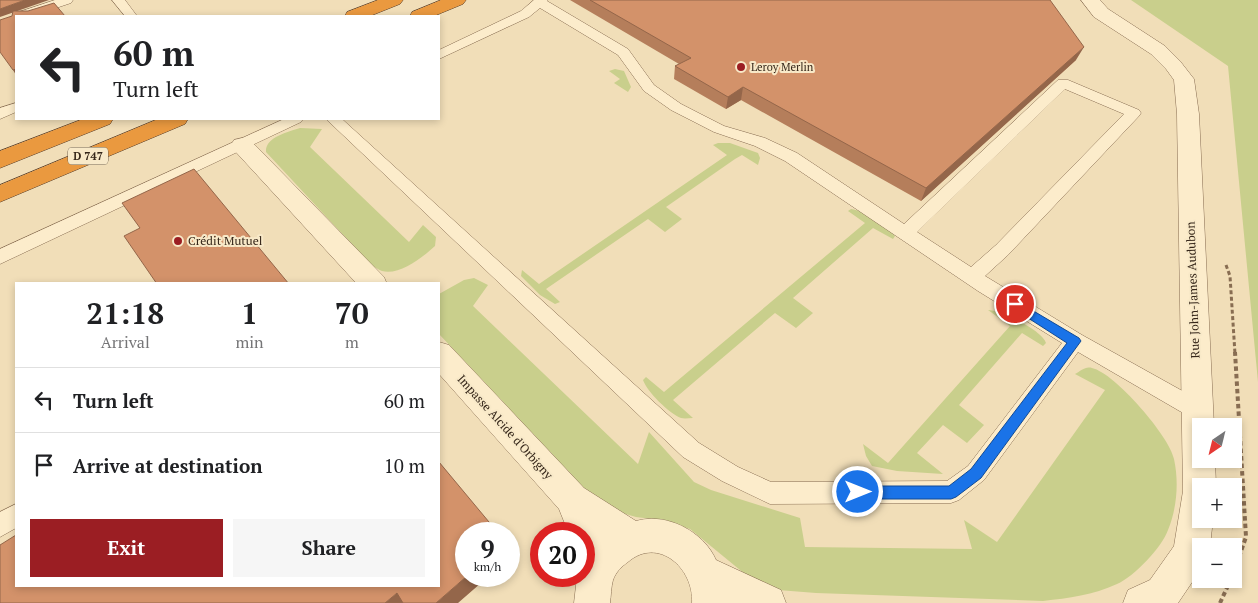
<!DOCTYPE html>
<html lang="en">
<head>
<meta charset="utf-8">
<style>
  body { margin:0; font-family:"PT Serif",serif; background:#f6f6f6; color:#202124; height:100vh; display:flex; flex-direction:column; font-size:19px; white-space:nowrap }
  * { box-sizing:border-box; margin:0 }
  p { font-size:16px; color:#757577 }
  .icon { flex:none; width:28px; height:28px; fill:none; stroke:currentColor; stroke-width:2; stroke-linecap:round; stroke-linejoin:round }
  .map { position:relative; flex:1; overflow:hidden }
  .details { position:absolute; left:15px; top:282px; width:425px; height:305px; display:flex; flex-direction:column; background:#fff; border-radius:0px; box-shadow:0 2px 8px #0003 }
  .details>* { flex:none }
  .banner { position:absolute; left:15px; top:15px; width:425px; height:105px; border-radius:0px; box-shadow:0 2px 8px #0003; background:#fff; color:#202124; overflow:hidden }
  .needle { width:32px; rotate:215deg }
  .controls { position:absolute; left:1192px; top:418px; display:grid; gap:10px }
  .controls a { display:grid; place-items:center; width:50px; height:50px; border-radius:0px; background:#fff; box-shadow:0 2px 8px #0003; font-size:25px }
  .speed { position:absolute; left:455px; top:522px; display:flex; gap:10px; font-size:25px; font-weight:700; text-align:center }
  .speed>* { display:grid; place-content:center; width:65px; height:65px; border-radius:50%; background:#fff; box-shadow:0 2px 8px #0003; line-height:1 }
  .speed small { font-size:12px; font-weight:400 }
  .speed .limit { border:8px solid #d22; background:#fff; color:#111 }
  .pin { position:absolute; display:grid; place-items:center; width:42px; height:42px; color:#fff; margin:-21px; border:2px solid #fff; border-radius:50%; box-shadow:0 1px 5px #0007 }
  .me { position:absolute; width:55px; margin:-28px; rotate:90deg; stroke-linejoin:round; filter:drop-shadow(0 0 4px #0008) }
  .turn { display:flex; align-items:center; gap:18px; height:105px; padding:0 15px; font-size:22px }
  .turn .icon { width:65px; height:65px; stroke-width:2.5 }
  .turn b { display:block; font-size:35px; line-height:42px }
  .eta { display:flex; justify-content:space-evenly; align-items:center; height:85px; text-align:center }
  .eta b { font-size:30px; font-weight:700; line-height:35px }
  .cta { display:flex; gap:10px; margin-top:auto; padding:10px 15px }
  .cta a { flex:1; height:58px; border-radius:0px; background:#9b1e23; color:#fff; font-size:20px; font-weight:700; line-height:58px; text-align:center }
  .cta a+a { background:#f6f6f6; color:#202124 }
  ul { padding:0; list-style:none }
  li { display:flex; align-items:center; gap:15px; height:65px; padding:0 15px; border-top:1px solid #e0e0e0 }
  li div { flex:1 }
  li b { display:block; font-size:19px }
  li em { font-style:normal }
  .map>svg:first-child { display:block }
  .green { fill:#c9cf8c }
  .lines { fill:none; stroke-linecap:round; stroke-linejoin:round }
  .lane-casing { stroke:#886d52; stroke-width:1 }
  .street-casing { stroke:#886d52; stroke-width:1 }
  .highway-casing { stroke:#543b28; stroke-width:1 }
  .path-far1 { stroke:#886d52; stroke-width:3; stroke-dasharray:4 2.5; stroke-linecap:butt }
  .path { stroke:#886d52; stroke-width:4; stroke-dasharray:4.5 3; stroke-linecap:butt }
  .lane { fill:#fceccb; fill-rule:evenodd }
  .street { fill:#fceccb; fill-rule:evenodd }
  .highway { fill:#ea993f; fill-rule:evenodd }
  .wall { fill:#b57e5b }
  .shaded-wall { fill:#94664a }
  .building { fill:#d3926a; stroke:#94664a }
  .route { fill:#1a73e8; stroke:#114b97 }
  .poi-dot { fill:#9b1e23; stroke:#f8e9c8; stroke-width:2 }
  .labels { text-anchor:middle; stroke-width:4; stroke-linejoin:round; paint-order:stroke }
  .far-poi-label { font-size:11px; fill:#352619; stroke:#f8e9c8; text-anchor:start }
  .shield { fill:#f8e9c8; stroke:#70604e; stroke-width:1 }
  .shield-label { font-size:11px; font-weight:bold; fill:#352619 }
  .poi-label { font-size:12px; fill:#352619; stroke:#f8e9c8; text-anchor:start }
  .street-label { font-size:12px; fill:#352619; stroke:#f8e9c8 }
</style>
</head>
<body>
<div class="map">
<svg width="1258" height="603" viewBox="0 0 1258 603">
  <rect width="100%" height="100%" fill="#f1deb8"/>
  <path class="green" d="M 1131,0 L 1258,0 L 1258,382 L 1228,66 Z
    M 615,69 L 624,71 L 631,87 L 628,92 L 614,83 L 620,79 L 609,71 Z
    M 300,128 L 322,129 L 310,147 L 409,242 L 423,225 L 436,237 L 435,246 C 423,257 399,276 382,271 C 379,270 375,267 372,266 L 266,152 C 265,137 288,132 300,128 Z
    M 718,143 L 730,143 L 758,153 L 760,158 L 758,165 L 742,155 L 735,159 L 666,207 L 682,219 L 665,232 L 648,219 L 546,289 L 560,302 L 555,304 L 540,295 L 521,276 L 522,270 L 539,284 L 727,155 L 713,145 Z
    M 851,209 C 865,211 885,224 895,236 L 893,239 L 873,228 L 793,298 L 813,313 L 796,328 L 775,313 L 673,400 L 693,418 C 689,418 685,419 681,418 C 669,413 647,392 643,380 L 646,377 L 664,392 L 865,223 L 848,211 Z
    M 474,278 L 488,285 L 473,306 L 638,464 L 649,432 L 694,482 L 711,490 L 800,518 L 805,547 L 972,549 L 964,520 L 997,542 L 1105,390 L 1075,374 C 1081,371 1085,366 1092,368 C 1115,373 1170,437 1174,459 C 1179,482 1177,508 1168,530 C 1162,547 1134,577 1117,584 C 1093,595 1069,598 1043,601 L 816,593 L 778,590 L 751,579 L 690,529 L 660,520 L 636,517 L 615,511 L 593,499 L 439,334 L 439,294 L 464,280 Z
    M 988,310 C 1001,310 1043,331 1046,343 L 1043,346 L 1022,333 L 959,405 L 984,425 L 967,443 L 943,425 L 917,453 L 943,474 L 897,471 L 872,466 L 866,456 L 863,444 L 888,463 L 1010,326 Z"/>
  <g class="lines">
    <defs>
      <path id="lane" d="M 55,0 L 73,0 L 71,3 L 32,16 L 16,16 L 16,19 L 14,16 L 16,13 Z
        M 112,0 L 125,0 L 137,16 L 125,16 Z
        M 534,0 L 548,0 L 547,1 L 628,49 L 654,85 L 681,104 L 724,126 L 765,138 L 797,153 L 904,224 L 1058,80 L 1068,80 L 1139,110 L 1141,113 L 1139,116 L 1008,255 L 985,276 L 1082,335 L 1204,403 L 1208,410 L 1204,417 L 1197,419 L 1190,417 L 1078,352 L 984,480 L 959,500 L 951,503 L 770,504 L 722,481 L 683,457 L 326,119 L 342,119 L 699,443 L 738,467 L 771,482 L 947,481 L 968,466 L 1062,343 L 978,291 L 785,161 L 755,146 L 714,132 L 671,110 L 644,91 L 618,55 L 540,8 L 529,17 L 439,59 L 439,50 L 521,11 ZM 1065,89 L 1124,114 L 996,245 L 971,267 L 917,232 Z
        M 16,103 L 16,112 L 0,119 L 0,108 Z
        M 284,119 L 303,119 L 301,122 L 0,264 L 0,249 Z
        M 16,504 L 16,528 L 0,537 L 0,512 Z"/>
      <path id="street" d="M 1081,0 L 1100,0 L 1108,9 L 1165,46 L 1180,61 L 1194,79 L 1199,114 L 1214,426 L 1201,426 L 1201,459 L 1215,459 L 1216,486 L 1201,486 L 1201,519 L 1213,519 L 1210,546 L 1201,546 L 1201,569 L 1178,603 L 1123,603 L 1128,590 L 1150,580 L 1174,546 L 1183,491 L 1177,114 L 1174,80 L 1166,69 L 1151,54 L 1094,17 Z
        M 242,138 L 250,140 L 384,277 L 387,284 L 357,284 L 234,150 L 231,145 L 234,140 Z
        M 439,342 L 449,345 L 584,488 L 636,521 C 667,512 704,532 716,560 L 781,590 L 786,603 L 692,603 C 694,568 658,536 628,562 C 621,567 616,572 613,580 C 611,587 611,596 610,603 L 574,603 L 577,577 L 584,576 L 584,534 L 569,534 L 559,509 L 439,374 Z"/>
      <path id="highway" d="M 378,0 L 403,0 L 400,4 L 370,16 L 345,16 L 347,12 Z
        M 441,0 L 466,0 L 463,4 L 434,16 L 410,16 L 412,12 Z
        M 83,119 L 113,119 L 110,124 L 0,168 L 0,151 Z
        M 158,119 L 188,119 L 185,124 L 0,202 L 0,185 Z"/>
    </defs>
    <use href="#lane" class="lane-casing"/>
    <use href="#street" class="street-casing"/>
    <use href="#highway" class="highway-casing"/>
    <path class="path-far1" d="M 1226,265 L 1230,276 L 1235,354"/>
    <path class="path" d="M 1234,571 L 1246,537 L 1235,352
      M 1220,603 L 1231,579"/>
    <use href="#lane" class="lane"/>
    <use href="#street" class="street"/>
    <use href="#highway" class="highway"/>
  </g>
  <path class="wall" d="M 570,0 L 1050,0 L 1076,60 L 921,201 L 741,100 L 726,109 L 674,79 L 675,66 L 679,64 Z"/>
  <path class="shaded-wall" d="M 25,0 L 49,0 L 0,17 L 0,9 Z
    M 1084,47 L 1076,60 L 921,201 L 926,188 Z
    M 16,69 L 16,75 L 13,70 Z
    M 743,87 L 741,100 L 726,109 L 728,97 Z
    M 509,548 L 512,556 L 509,559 Z
    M 467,576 L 489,576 L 458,603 L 436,603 Z
    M 397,593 L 405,603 L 385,603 Z"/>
  <path class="building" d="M 0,0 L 25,0 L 0,9 Z
    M 590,0 L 1050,0 L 1084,47 L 926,188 L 743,87 L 728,97 L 675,66 L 691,58 Z
    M 54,3 L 65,16 L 16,16 L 16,69 L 13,70 L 0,52 L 0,20 L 12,16 L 13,11 L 28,11 Z
    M 194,169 L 289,284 L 157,284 L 124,236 L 140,228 L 122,203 Z
    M 439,462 L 499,534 L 466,534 L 466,576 L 467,576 L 436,603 L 403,603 L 397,593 L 385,603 L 0,603 L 0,545 L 16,535 L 16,586 L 439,586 Z"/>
  <path class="route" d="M 1015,300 L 1079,338 L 1081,341 L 981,478 L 956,497 L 951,499 L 858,499 L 853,497 L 851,492 L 853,488 L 858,486 L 949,486 L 971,469 L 1067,343 L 1011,307 L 1009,304 L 1011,301 Z"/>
  <g class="poi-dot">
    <circle cx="741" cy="67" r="5"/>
    <circle cx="178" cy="241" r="5"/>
  </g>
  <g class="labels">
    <g class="far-poi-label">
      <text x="751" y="71">Leroy Merlin</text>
    </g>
    <rect class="shield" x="68" y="147.5" width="40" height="17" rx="4"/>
    <g class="shield-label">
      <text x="88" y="160">D 747</text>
    </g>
    <g class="poi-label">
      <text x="188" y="245">Crédit Mutuel</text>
    </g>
    <g class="street-label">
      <text transform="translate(1193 290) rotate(-92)" y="4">Rue John-James Audubon</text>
      <text transform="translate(505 427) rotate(48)" y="4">Impasse Alcide d'Orbigny</text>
    </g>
  </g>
</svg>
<div class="controls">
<a><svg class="needle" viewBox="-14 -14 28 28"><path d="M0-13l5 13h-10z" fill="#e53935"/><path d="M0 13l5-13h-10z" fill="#757577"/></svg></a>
<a>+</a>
<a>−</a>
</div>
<div class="speed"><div>9<small>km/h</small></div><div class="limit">20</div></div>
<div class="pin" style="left:1015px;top:304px;background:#d93025"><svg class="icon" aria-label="arrive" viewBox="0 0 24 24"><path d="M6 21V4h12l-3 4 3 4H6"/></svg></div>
<svg class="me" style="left:858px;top:492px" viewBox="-20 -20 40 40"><circle r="17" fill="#1a73e8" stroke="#fff" stroke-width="3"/><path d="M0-11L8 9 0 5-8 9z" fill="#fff"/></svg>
<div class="banner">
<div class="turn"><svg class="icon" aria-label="left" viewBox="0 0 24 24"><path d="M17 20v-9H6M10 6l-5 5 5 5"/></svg><div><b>60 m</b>Turn left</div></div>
</div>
<section class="details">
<div class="eta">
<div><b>21:18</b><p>Arrival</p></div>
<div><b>1</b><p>min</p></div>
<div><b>70</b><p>m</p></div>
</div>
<ul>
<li><svg class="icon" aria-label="left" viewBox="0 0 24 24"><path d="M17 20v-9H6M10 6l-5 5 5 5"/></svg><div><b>Turn left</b></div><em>60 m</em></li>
<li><svg class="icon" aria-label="arrive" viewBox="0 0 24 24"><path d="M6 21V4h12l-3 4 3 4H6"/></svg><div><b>Arrive at destination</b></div><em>10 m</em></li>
</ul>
<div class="cta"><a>Exit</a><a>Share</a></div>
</section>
</div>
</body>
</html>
